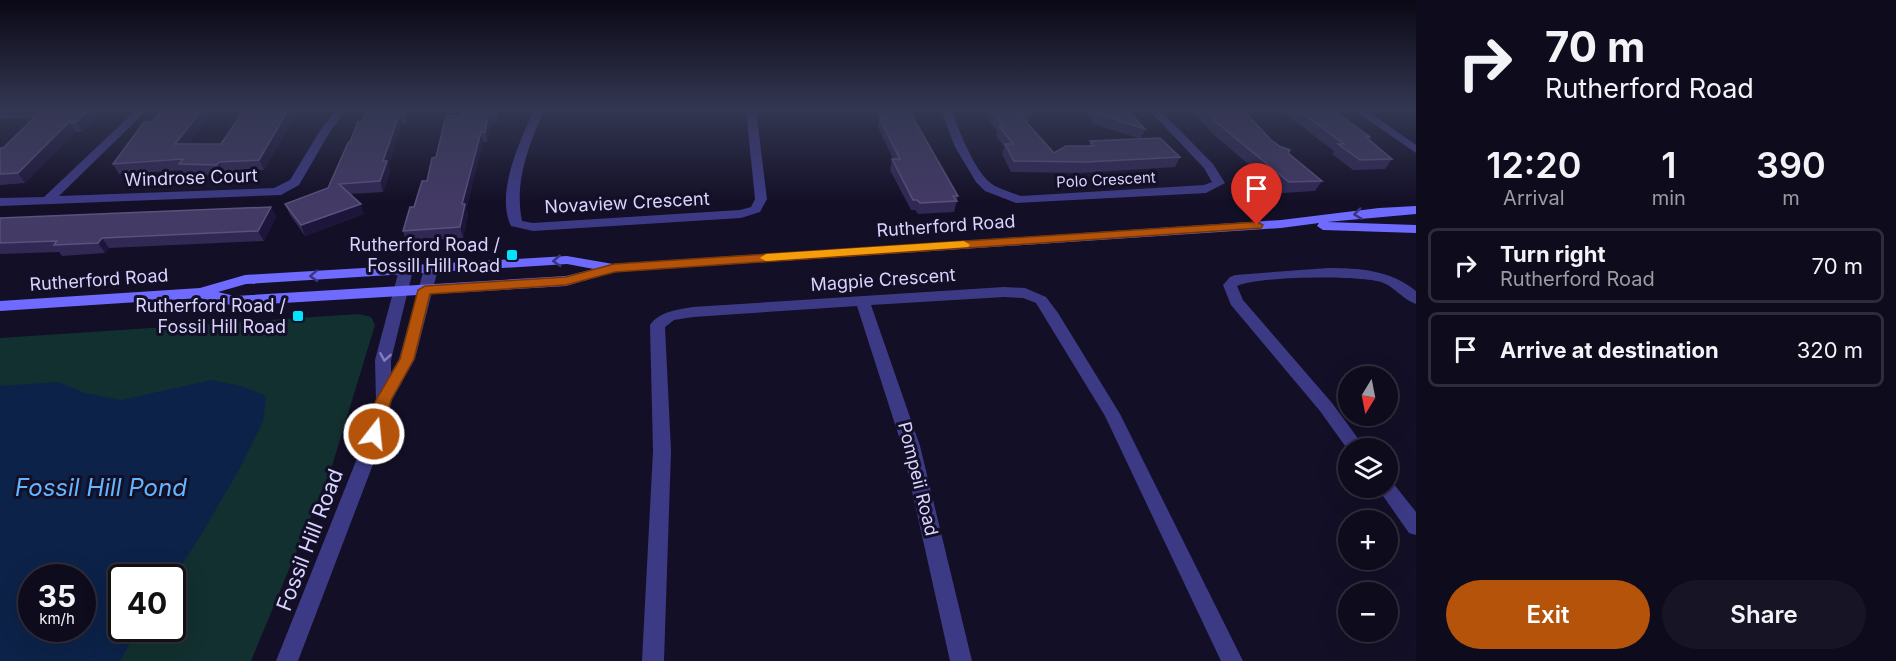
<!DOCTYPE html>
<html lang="en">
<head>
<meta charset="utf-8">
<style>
  body { margin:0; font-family:Inter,sans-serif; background:#171425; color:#f1f3f6; height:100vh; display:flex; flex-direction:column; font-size:22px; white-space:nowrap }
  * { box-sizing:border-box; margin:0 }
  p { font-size:20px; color:#9b9ba3 }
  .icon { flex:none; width:33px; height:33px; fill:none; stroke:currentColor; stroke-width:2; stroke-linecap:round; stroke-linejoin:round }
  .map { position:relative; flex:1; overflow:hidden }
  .panel { display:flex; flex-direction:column; background:#0e0b1c; width:480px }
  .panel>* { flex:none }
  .banner { background:#0e0b1c; color:#f1f3f6; overflow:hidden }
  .needle { width:39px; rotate:190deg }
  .tools { position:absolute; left:1338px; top:366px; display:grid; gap:12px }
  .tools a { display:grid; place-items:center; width:60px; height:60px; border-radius:50%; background:#0e0b1c; box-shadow:0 6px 24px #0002,0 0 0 2px #2e2b3b; font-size:30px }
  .speed { position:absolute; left:18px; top:564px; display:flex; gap:12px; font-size:30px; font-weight:700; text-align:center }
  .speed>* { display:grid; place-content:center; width:78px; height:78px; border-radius:50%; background:#0e0b1c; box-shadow:0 6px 24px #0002,0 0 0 2px #2e2b3b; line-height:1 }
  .speed small { font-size:15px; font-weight:400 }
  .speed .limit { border:3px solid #111; border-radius:9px; background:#fff; color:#111 }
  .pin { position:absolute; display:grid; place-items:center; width:51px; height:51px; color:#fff; margin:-62px -26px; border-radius:50% 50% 50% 0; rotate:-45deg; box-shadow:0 0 6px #0007 }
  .pin .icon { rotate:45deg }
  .me { position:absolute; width:66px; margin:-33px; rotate:16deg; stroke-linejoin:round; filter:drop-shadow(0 0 4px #0008) }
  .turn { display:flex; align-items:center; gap:21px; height:126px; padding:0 30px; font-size:27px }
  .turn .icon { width:78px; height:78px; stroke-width:2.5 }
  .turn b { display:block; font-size:42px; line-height:51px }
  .eta { display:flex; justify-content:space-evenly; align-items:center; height:102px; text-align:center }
  .eta b { font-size:36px; font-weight:600; line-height:42px }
  .cta { display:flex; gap:12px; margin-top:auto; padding:12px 30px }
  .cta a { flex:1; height:69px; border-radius:36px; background:#b45309; color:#fff; font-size:24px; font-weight:600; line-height:69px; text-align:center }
  .cta a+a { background:#171425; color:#f1f3f6 }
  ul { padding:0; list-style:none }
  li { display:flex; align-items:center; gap:18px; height:75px; margin:0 12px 9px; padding:0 18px; border:3px solid #2e2b3b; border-radius:9px }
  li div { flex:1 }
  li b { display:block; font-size:22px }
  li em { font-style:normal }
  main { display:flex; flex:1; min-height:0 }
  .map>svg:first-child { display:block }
  .green { fill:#12302f; fill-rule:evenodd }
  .water { fill:#0c2248; fill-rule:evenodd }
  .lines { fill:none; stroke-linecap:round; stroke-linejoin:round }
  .minor { fill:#3d3a85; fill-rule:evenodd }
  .tertiary { fill:#3d3a85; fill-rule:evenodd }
  .secondary { fill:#6f6bff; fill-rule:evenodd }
  .wall { fill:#312854 }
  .shaded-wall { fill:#1d163a }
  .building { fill:#433a66; stroke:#5a527e; stroke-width:1.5 }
  .oneway { stroke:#38347d }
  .oneway2 { stroke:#837fbc }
  .route { fill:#b45309; stroke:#753606; stroke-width:1.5 }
  .slow { fill:#f59e0b }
  .poi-dot { fill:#00e5ff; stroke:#130f26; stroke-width:2 }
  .labels { text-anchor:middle; stroke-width:6; stroke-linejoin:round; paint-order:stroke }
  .far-street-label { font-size:15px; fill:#d9d4ff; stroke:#130f26 }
  .street-label { font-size:18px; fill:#d9d4ff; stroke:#130f26 }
  .poi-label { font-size:18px; fill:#d9d4ff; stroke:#130f26; text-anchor:end }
  .near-street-label { font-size:21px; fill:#d9d4ff; stroke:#130f26 }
  .near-water-label { font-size:24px; font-style:italic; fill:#62b6ff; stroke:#130f26 }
</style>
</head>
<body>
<main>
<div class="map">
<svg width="1416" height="661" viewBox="0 0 1416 661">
  <rect width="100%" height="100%" fill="#130f26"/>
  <path class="green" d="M 359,314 L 371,317 L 375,325 L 332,466 L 251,661 L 0,661 L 0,338 ZM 32,578 L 82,578 L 82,628 L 32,628 ZM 122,578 L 172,578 L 172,628 L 122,628 Z"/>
  <path class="water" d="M 212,380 L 241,386 L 266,396 L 263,422 L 241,466 L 201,535 L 173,578 L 122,578 L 122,628 L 138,629 L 120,661 L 0,661 L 0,386 L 58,382 L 85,393 L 121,400 ZM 32,578 L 82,578 L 82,628 L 32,628 Z"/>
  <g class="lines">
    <path class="minor" d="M 136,110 L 147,110 L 59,196 L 274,188 L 290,180 L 321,129 L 336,110 L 346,110 L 331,130 L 299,185 L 281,195 L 0,206 L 0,198 L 44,197 Z
      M 534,110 L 544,110 C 529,146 514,181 522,221 L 533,223 L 740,210 L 751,207 L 755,199 L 746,110 L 756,110 L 767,199 L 760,212 L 741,218 L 533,231 L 511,226 C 495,193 520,141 534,110 Z
      M 941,110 L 951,110 C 960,131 975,175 995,186 C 1003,190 1013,193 1021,196 L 1204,185 L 1212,182 L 1204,168 L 1149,110 L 1160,110 L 1213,164 L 1225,183 L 1206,193 L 1016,203 L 985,191 L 976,182 L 955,147 Z
      M 1354,110 L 1366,110 L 1416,145 L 1416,153 Z
      M 1328,268 C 1360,268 1390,270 1416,291 L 1416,304 C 1403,300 1394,286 1381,282 C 1358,275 1257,276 1237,286 L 1243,300 L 1332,403 L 1365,448 L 1348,450 L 1320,411 L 1231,305 L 1223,285 L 1230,277 L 1235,275 Z
      M 1004,287 L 1025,288 L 1046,297 L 1058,313 L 1120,414 L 1243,661 L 1221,661 L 1105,416 L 1036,303 L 1023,298 L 1004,297 L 871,305 L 920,446 L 972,661 L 950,661 L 902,446 L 857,306 L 693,317 L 674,320 L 665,327 L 671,451 L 664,661 L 642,661 L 653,451 L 650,325 C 660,311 677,310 693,307 Z
      M 1388,481 L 1393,483 L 1416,512 L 1416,535 L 1409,533 L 1381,493 L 1378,488 L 1388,488 Z"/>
    <path class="tertiary" d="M 431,265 L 438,269 L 415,359 L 392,400 L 380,446 L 298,661 L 276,661 L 362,446 L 376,400 L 375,360 L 399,270 L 406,266 L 413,270 L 391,360 L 391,373 L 399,359 L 424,269 Z"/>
    <path class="secondary" d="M 1416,206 L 1416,214 L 1327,222 L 1416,225 L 1416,233 L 1323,230 L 1317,226 L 1319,223 L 1281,228 L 614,272 L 566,286 L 235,306 L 200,298 L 0,311 L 0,301 L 200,288 L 245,275 L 567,256 L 613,264 L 1281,220 L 1379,208 ZM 567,264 L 594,269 L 566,276 L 235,296 L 218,292 L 246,284 Z"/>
  </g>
  <path class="wall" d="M 0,110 L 104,110 L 82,132 L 75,132 L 25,183 L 0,185 L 0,148 L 3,148 L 33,118 L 0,119 Z
    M 214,110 L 188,144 L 221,144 L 244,110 L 301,110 L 296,119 L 293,119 L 264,170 L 224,173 L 222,175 L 184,175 L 182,170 L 119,174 L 113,164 L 151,122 Z
    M 412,110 L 407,124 L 402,124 L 388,166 L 390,171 L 383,192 L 350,194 L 364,214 L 305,236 L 290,215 L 285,204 L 328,188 L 350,142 L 362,122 Z
    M 500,110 L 498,121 L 491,122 L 487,142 L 483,142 L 466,210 L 468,214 L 463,238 L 406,241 L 403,231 L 427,181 L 436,157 L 460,116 Z
    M 876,110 L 913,110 L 914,112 L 913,117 L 958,196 L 954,212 L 918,214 L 915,210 L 911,210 L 890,170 L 892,159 L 893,159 L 878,127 L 880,117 Z
    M 987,110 L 1030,110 L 1032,113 L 1029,122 L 1026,122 L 1054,153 L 1089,146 L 1090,141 L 1180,157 L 1175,167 L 1082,173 L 1011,172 L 1002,154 L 1004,147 L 996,136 L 997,131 L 987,117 L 988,112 Z
    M 1084,110 L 1128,110 L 1145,129 L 1141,139 L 1094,124 Z
    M 1191,110 L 1243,110 L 1271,140 L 1322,181 L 1315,191 L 1282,193 L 1211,132 Z
    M 1280,110 L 1333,110 L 1370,137 L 1369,139 L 1392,159 L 1385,169 L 1353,170 L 1332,154 L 1334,151 Z
    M 271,207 L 276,217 L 264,241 L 109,248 L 105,253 L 62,256 L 59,252 L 0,254 L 0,218 Z"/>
  <path class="shaded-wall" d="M 89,110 L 104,110 L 82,132 L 76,122 Z
    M 202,110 L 214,110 L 180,154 L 175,144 Z
    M 289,110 L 293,119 L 264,170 L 259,160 Z
    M 292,110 L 301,110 L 296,119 Z
    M 405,110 L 412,110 L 407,124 L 404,114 Z
    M 496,110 L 500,110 L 498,121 L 496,112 Z
    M 489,112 L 491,122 L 487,142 L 485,132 Z
    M 399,115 L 402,124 L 388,166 L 390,171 L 383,192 L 380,181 L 383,161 Z
    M 69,122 L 75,132 L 25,183 L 18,173 Z
    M 481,132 L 483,142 L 466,210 L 468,214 L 463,238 L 460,227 L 462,204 Z
    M 219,162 L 224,173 L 222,175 L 217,165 Z
    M 361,204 L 364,214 L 305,236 L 301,225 Z
    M 271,207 L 276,217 L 264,241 L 258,231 Z
    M 102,238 L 109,248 L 105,253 L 98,243 Z"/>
  <path class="building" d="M 42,110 L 89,110 L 76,122 L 69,122 L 18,173 L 0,174 L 0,148 L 3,148 Z
    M 162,110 L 202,110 L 175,144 L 221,144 L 244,110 L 288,110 L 259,160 L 219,162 L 217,165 L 179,164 L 183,159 L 113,164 L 144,122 L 151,122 Z
    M 366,110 L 405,110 L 404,114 L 399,115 L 383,161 L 387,161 L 380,181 L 339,184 L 361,204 L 301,225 L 285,204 L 328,188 L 348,143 L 350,142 L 358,122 L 362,122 Z
    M 461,110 L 496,110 L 496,112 L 489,112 L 485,132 L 481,132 L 462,204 L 465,204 L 460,227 L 403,231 L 410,207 L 414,207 L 422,181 L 427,181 L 432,158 L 436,157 L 446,116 L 460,116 Z
    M 883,110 L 913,110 L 914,112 L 910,112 L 958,196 L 953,196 L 957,201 L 920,203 L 917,200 L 913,200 L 892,159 L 900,159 L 879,117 L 887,117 Z
    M 991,110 L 1030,110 L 1032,113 L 1018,113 L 1054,153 L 1066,146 L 1094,146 L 1090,141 L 1160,138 L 1180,157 L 1086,162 L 1014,161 L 1005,144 L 1013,144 L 999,126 L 1004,126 Z
    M 1095,110 L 1128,110 L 1145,129 L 1098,114 Z
    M 1205,110 L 1243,110 L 1271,140 L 1281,147 L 1290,150 L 1288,153 L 1322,181 L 1289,182 L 1216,122 Z
    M 1298,110 L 1333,110 L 1370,137 L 1366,137 L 1392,159 L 1360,160 L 1338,144 L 1344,144 Z
    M 271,207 L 258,231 L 102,238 L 98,243 L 54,245 L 57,241 L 0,243 L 0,218 Z"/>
  <defs><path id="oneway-chevron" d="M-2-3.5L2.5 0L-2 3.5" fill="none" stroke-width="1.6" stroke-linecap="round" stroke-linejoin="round" transform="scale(1.5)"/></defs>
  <g class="oneway">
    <use href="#oneway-chevron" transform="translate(1358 214) rotate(173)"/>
    <use href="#oneway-chevron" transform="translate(557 261) rotate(176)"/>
    <use href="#oneway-chevron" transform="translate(314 276) rotate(177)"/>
  </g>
  <use class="oneway2" href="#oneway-chevron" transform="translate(385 357) rotate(99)"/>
  <linearGradient id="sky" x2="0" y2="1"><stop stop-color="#0a0815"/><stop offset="0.54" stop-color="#333752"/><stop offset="1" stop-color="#333752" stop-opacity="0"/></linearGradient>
  <rect width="1416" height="202" fill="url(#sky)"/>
  <path class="route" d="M 1257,222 L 1263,225 L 1261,228 L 615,272 L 566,285 L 430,294 L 414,359 L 391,400 L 382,434 L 380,438 L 369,438 L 366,434 L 376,400 L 400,359 L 418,290 L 425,286 L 566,277 L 614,264 Z"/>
  <path class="slow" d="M 964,241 L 970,245 L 968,247 L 766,261 L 760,258 L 766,254 Z"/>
  <g class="poi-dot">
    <rect x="506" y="249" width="12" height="12" rx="3"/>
    <rect x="292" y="310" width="12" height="12" rx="3"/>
  </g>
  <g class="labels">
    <g class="far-street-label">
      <text transform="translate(1106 180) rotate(-3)" y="5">Polo Crescent</text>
    </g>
    <g class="street-label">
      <text transform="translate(191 178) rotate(-2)" y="6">Windrose Court</text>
      <text transform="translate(627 203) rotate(-3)" y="6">Novaview Crescent</text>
      <text transform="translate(946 226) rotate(-4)" y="6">Rutherford Road</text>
      <text transform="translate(99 280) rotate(-4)" y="6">Rutherford Road</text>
      <text transform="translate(883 280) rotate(-4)" y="6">Magpie Crescent</text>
      <text transform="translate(918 479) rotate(76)" y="6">Pompeii Road</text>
    </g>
    <g class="poi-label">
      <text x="500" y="251">Rutherford Road /<tspan x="500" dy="21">Fossill Hill Road</tspan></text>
      <text x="286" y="312">Rutherford Road /<tspan x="286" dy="21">Fossil Hill Road</tspan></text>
    </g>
    <g class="near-street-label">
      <text transform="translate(310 540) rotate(-69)" y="7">Fossil Hill Road</text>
    </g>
    <g class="near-water-label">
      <text x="101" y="496">Fossil Hill Pond</text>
    </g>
  </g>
</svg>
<div class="tools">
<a><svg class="needle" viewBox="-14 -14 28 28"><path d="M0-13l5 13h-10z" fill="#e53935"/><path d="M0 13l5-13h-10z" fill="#9b9ba3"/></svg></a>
<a><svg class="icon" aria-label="layers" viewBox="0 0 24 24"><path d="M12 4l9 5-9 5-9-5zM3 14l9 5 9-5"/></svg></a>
<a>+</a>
<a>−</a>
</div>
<div class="speed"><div>35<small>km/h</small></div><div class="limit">40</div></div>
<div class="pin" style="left:1257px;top:225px;background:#d93025"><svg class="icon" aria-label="arrive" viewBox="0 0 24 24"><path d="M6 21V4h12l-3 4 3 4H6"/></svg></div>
<svg class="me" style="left:374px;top:434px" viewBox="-20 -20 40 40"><circle r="17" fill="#b45309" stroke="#fff" stroke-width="3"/><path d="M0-11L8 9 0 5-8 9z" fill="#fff"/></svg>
</div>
<section class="panel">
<div class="banner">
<div class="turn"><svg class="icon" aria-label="right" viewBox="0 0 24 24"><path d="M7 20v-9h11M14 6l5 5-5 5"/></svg><div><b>70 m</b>Rutherford Road</div></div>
</div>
<div class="eta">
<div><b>12:20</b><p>Arrival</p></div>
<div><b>1</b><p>min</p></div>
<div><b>390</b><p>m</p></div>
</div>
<ul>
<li><svg class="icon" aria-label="right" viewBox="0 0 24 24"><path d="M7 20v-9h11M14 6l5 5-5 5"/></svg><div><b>Turn right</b><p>Rutherford Road</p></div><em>70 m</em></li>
<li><svg class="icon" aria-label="arrive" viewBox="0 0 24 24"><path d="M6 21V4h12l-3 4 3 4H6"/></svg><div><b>Arrive at destination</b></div><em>320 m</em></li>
</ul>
<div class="cta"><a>Exit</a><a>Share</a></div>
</section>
</main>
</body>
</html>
